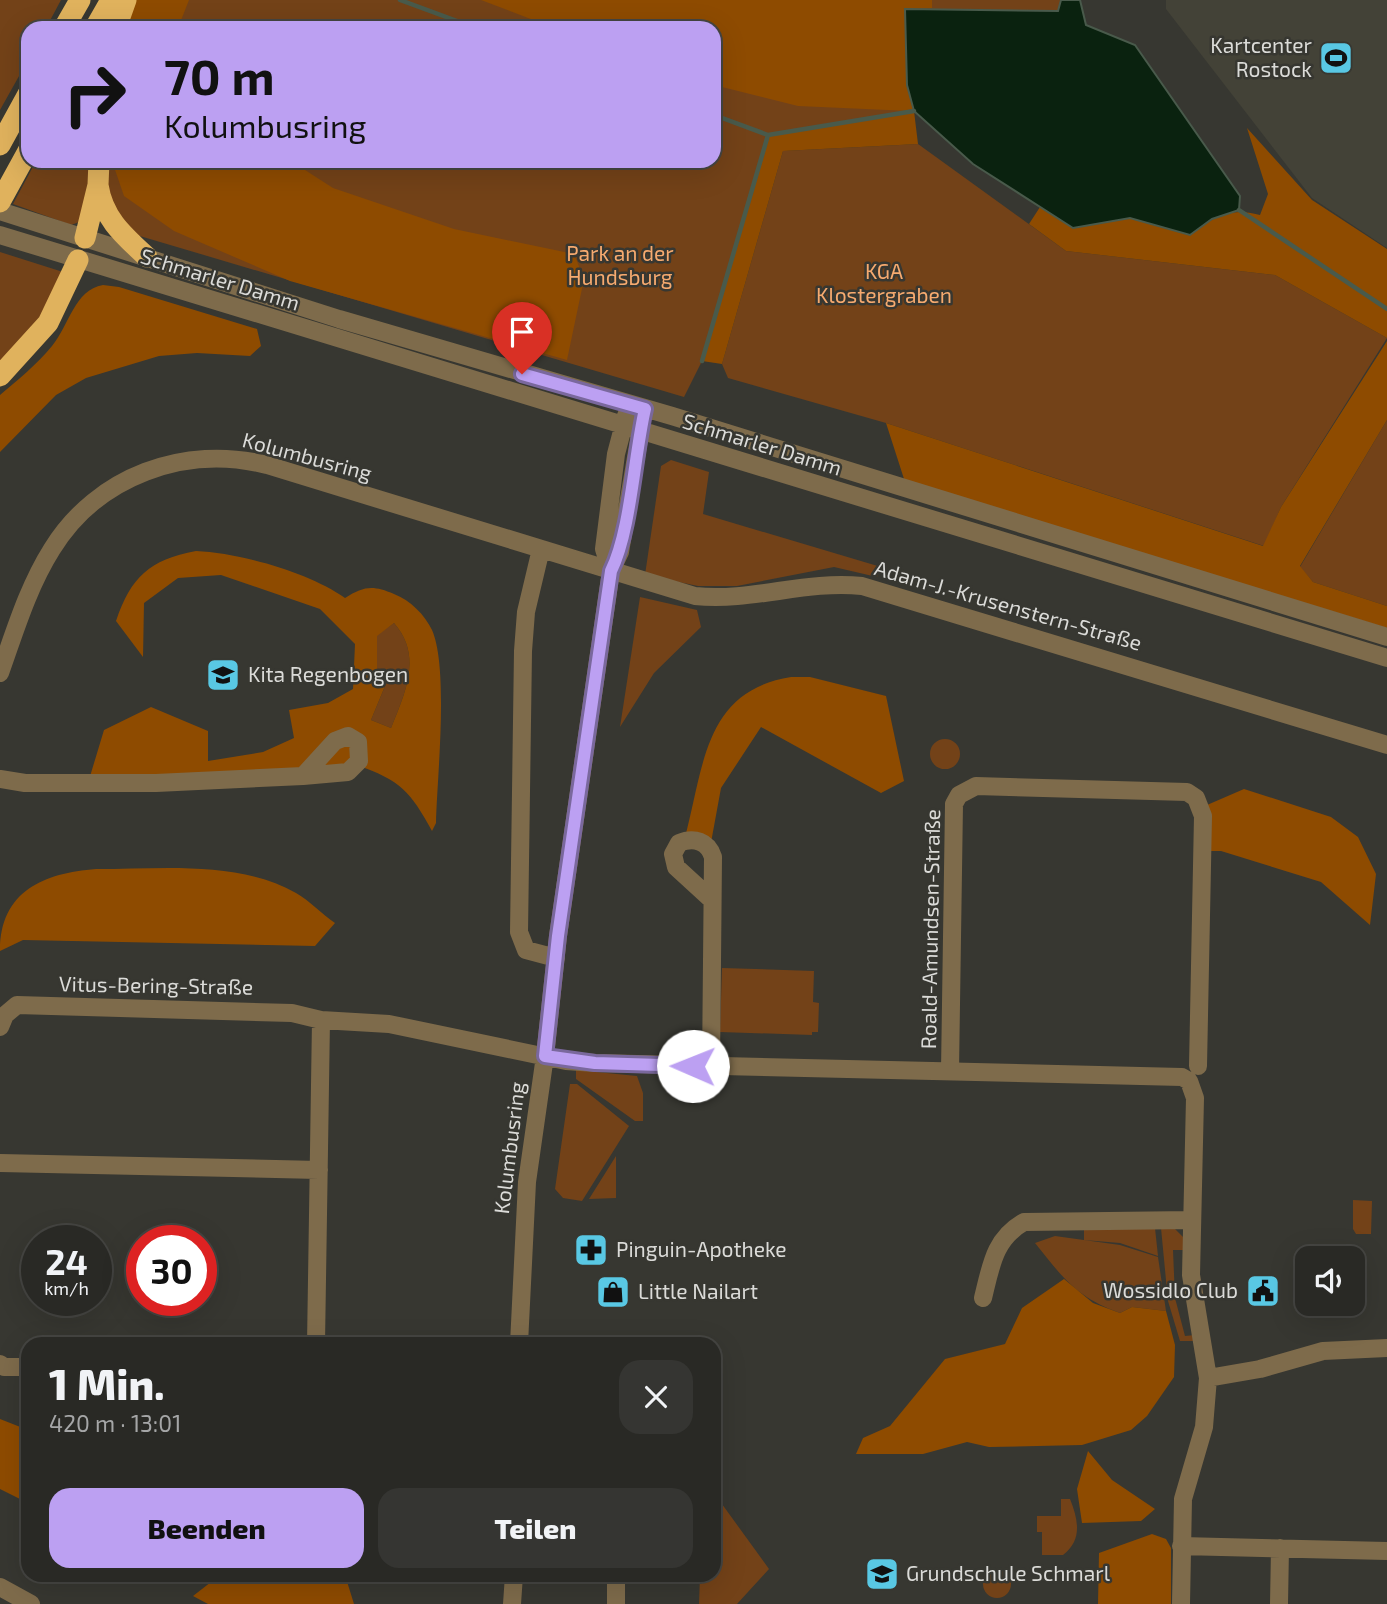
<!DOCTYPE html>
<html lang="de">
<head>
<meta charset="utf-8">
<style>
  body { margin:0; font-family:"Exo 2",sans-serif; background:#353532; color:#f1f3f6; height:100vh; display:flex; flex-direction:column; font-size:26px; white-space:nowrap }
  * { box-sizing:border-box; margin:0 }
  p { font-size:23px; color:#a5a6a7 }
  .icon { flex:none; width:38px; height:38px; fill:none; stroke:currentColor; stroke-width:2; stroke-linecap:round; stroke-linejoin:round }
  .map { position:relative; flex:1; overflow:hidden }
  .details { position:absolute; left:21px; top:1337px; width:700px; height:245px; display:flex; flex-direction:column; background:#292925; border-radius:21px; box-shadow:0 7px 28px #0002,0 0 0 2px #454542 }
  .details>* { flex:none }
  .guide { position:absolute; left:21px; top:21px; width:700px; height:147px; border-radius:21px; box-shadow:0 7px 28px #0002,0 0 0 2px #454542; background:#bca0f2; color:#111; overflow:hidden }
  .fabs { position:absolute; left:1295px; top:1246px; display:grid; gap:14px }
  .fabs a { display:grid; place-items:center; width:70px; height:70px; border-radius:14px; background:#292925; box-shadow:0 7px 28px #0002,0 0 0 2px #454542; font-size:35px }
  .speed { position:absolute; left:21px; top:1225px; display:flex; gap:14px; font-size:35px; font-weight:700; text-align:center }
  .speed>* { display:grid; place-content:center; width:91px; height:91px; border-radius:50%; background:#292925; box-shadow:0 7px 28px #0002,0 0 0 2px #454542; line-height:1 }
  .speed small { font-size:18px; font-weight:400 }
  .speed .limit { border:10px solid #d22; background:#fff; color:#111 }
  .pin { position:absolute; display:grid; place-items:center; width:60px; height:60px; color:#fff; margin:-72px -30px; border-radius:50% 50% 50% 0; rotate:-45deg; box-shadow:0 0 7px #0007 }
  .pin .icon { rotate:45deg }
  .me { position:absolute; width:77px; margin:-38px; rotate:271deg; stroke-linejoin:round; filter:drop-shadow(0 0 5px #0008) }
  .turn { display:flex; align-items:center; gap:24px; height:147px; padding:0 28px; font-size:32px }
  .turn .icon { width:91px; height:91px; stroke-width:2.5 }
  .turn b { display:block; font-size:49px; line-height:60px }
  .round { display:grid; place-items:center; flex:none; width:74px; height:74px; border-radius:21px; background:#353532 }
  .headline { display:flex; align-items:center; justify-content:space-between; height:119px; padding:0 28px }
  h1 { font-size:42px; font-weight:800; line-height:52px }
  .primary-button { display:flex; gap:14px; margin-top:auto; padding:14px 28px }
  .primary-button a { flex:1; height:80px; border-radius:21px; background:#bca0f2; color:#111; font-size:28px; font-weight:800; line-height:80px; text-align:center }
  .primary-button a+a { background:#353532; color:#f1f3f6 }
  .map>svg:first-child { display:block }
  .built { fill:#434237 }
  .green { fill:#734218 }
  .forest { fill:#8e4b00; fill-rule:evenodd }
  .water { fill:#0a220f; stroke:#495a4b; stroke-width:2 }
  .lines { fill:none; stroke-linecap:round; stroke-linejoin:round }
  .stream { stroke:#495a4b; stroke-width:4.5 }
  .minor { stroke:#7e6b4b; stroke-width:18 }
  .highway { stroke:#e0b25d; stroke-width:21 }
  .route-casing { stroke:#7a689d; stroke-width:18 }
  .route { stroke:#bca0f2; stroke-width:12 }
  .labels { text-anchor:middle; stroke-width:5; stroke-linejoin:round; paint-order:stroke }
  .poi-label { font-size:21px; fill:#dbdbd8; stroke:#373731; text-anchor:start }
  .park-label { font-size:21px; fill:#f6aa6f; stroke:#373731 }
  .street-label { font-size:21px; fill:#dbdbd8; stroke:#373731 }
</style>
</head>
<body>
<div class="map">
<svg width="1387" height="1604" viewBox="0 0 1387 1604">
  <rect width="100%" height="100%" fill="#373731"/>
  <path class="built" d="M 1166,0 L 1387,0 L 1387,248 L 1312,198 L 1166,9 Z"/>
  <path class="green" d="M 0,0 L 61,0 L 46,28 L 28,28 L 28,60 L 0,110 Z
    M 132,0 L 1061,0 L 1058,11 L 905,9 L 907,85 L 914,111 L 768,135 L 702,361 L 684,397 L 133,234 L 109,204 L 106,161 L 714,161 L 714,28 L 123,28 Z
    M 918,144 L 1066,251 L 1275,275 L 1387,338 L 1281,507 L 1264,546 L 886,423 L 728,378 L 722,364 L 783,151 Z
    M 36,161 L 92,161 L 82,221 L 71,225 L 13,204 Z
    M 0,252 L 63,272 L 51,304 L 0,364 Z
    M 1387,420 L 1387,606 L 1313,582 L 1300,567 Z
    M 671,460 L 709,472 L 703,514 L 881,567 L 877,577 L 834,567 L 737,586 L 698,586 L 645,575 L 661,466 Z
    M 640,597 L 697,610 L 701,627 L 654,673 L 620,727 Z
    M 394,623 C 423,656 405,693 391,728 L 371,720 L 385,686 L 377,680 L 377,635 Z
    M930 754a15 15 0 1 1 30 0a15 15 0 1 1-30 0Z
    M 722,968 L 814,971 L 813,1002 L 819,1003 L 818,1032 L 812,1032 L 812,1035 L 720,1032 Z
    M 576,1070 L 637,1076 L 643,1093 L 643,1121 L 635,1121 L 576,1079 Z
    M 570,1084 L 577,1084 L 629,1126 L 582,1201 L 563,1198 L 555,1189 Z
    M 616,1156 L 616,1198 L 589,1199 Z
    M 1353,1200 L 1372,1201 L 1371,1234 L 1356,1234 L 1353,1229 Z
    M 1084,1227 L 1155,1228 L 1158,1256 L 1120,1243 L 1084,1240 Z
    M 1161,1228 L 1175,1229 L 1183,1237 L 1183,1250 L 1173,1250 L 1175,1298 L 1185,1336 L 1195,1335 L 1196,1341 L 1180,1341 L 1168,1301 Z
    M 1055,1236 L 1120,1245 L 1158,1257 L 1166,1311 L 1132,1307 L 1120,1313 C 1076,1297 1063,1278 1035,1243 Z
    M 714,1493 L 769,1569 L 737,1604 L 699,1604 L 700,1575 L 714,1575 Z
    M 1061,1499 L 1070,1499 C 1078,1519 1083,1540 1063,1555 L 1042,1555 L 1042,1532 L 1037,1532 L 1037,1516 L 1061,1516 Z
    M983 1584a14 14 0 1 1 28 0a14 14 0 1 1-28 0Z"/>
  <path class="forest" d="M 132,0 L 189,0 L 178,28 L 123,28 Z
    M 481,0 L 932,0 L 932,8 L 906,9 L 907,85 L 914,111 L 918,144 L 783,151 L 722,364 L 702,361 L 768,135 L 910,111 L 798,106 L 714,85 L 714,28 L 554,28 Z
    M 1247,128 L 1312,200 L 1387,249 L 1387,338 L 1275,275 L 1066,251 L 1029,224 L 1040,207 L 1073,228 L 1130,218 L 1190,235 C 1215,216 1229,207 1260,215 L 1268,194 Z
    M 112,161 L 233,161 L 244,170 L 305,170 L 333,188 L 454,229 L 574,254 L 584,279 L 567,360 L 290,281 L 174,231 L 124,196 Z
    M 103,285 L 119,287 L 257,329 L 261,346 L 250,356 L 197,353 L 159,356 L 86,378 L 56,395 L 0,452 L 0,395 C 18,380 37,364 52,346 C 69,326 74,290 103,285 Z
    M 1387,341 L 1387,420 L 1300,566 L 1313,582 L 1387,606 L 1387,628 L 905,482 L 886,423 L 1263,546 L 1281,507 Z
    M 196,551 C 240,553 309,572 345,598 C 364,586 373,585 394,594 C 410,600 425,615 432,630 C 449,669 437,777 436,823 L 432,831 C 410,791 401,781 357,765 L 88,783 L 104,730 L 151,707 L 208,731 L 208,761 L 263,752 L 294,738 L 289,710 L 328,703 L 353,689 L 355,644 L 320,609 L 221,575 L 178,578 L 144,603 L 143,657 L 116,621 C 131,577 149,560 196,551 ZM 394,623 C 423,656 405,693 391,728 L 371,720 L 385,686 L 377,680 L 377,636 Z
    M 791,677 L 810,677 L 886,696 L 904,781 L 881,793 L 761,727 L 721,788 L 710,848 L 684,841 C 704,768 703,691 791,677 Z
    M 1244,789 L 1331,817 L 1358,837 L 1376,874 L 1370,925 L 1321,882 L 1221,851 L 1206,851 L 1207,805 Z
    M 96,869 C 162,869 237,860 296,893 C 310,901 322,914 335,923 L 315,946 L 23,940 L 0,951 C 0,891 44,873 96,869 Z
    M 1064,1279 L 1093,1303 L 1120,1313 L 1132,1307 L 1166,1311 L 1175,1345 L 1174,1377 L 1147,1416 L 1131,1430 L 1082,1445 L 989,1447 L 967,1442 L 923,1454 L 856,1454 L 863,1438 L 890,1426 L 945,1359 L 1005,1344 L 1022,1308 Z
    M 0,1419 L 28,1430 L 28,1503 L 0,1489 Z
    M 1088,1451 L 1112,1480 L 1155,1509 L 1141,1521 L 1082,1523 L 1077,1489 Z
    M 1152,1534 L 1166,1539 L 1171,1548 L 1171,1604 L 1098,1604 L 1099,1553 Z
    M 220,1575 L 345,1575 L 354,1604 L 208,1604 L 193,1596 Z"/>
  <path class="water" d="M 1061,0 L 1080,0 L 1086,25 L 1135,45 L 1240,196 L 1239,210 L 1212,219 L 1190,235 L 1130,218 L 1073,228 L 973,164 L 914,111 L 907,85 L 905,9 L 1058,11 Z"/>
  <g class="lines">
    <path class="stream" d="M 400,0 L 476,28
      M 714,115 L 768,135 L 914,111
      M 1239,210 L 1387,309
      M 702,361 L 768,135"/>
    <path class="minor" d="M 0,211 L 339,319 L 672,416 L 1387,637
      M 0,235 L 1387,658
      M 541,549 L 526,612 L 523,651 L 519,932 L 526,950 L 556,958
      M 611,571 L 604,549 L 616,454 L 626,416
      M 0,673 C 15,631 28,587 52,549 C 97,476 185,444 267,465 L 695,596 C 752,602 805,580 862,586 L 1387,745
      M 0,779 L 25,783 L 156,783 L 303,776 L 348,772 L 359,761 L 358,742 L 348,736 L 335,741 L 303,776
      M 0,1027 L 5,1015 L 17,1005 L 292,1013 L 321,1020 L 389,1024 L 566,1061 L 595,1063 L 1182,1077 L 1189,1081 L 1195,1098 L 1191,1275 L 1208,1378 L 1204,1427 L 1183,1499 L 1181,1604
      M 711,1067 L 713,857 C 708,841 694,837 679,843 L 673,854 L 676,867 L 712,900
      M 950,1071 L 954,804 L 959,795 L 976,786 L 1187,792 L 1196,798 L 1203,816 L 1198,1066
      M 0,1163 L 319,1170
      M 983,1298 C 991,1266 994,1239 1024,1222 L 1192,1220
      M 316,1344 L 321,1020
      M 519,1344 L 527,1182 L 545,1056 L 558,936 L 611,571 L 620,552 L 642,422
      M 0,1364 L 4,1367 L 28,1367
      M 1208,1378 L 1260,1369 L 1323,1351 L 1387,1348
      M 1181,1546 L 1387,1551
      M 0,1587 L 31,1604
      M 512,1604 L 514,1575
      M 616,1604 L 616,1575
      M 1279,1604 L 1280,1548"/>
    <path class="highway" d="M 64,28 L 80,0
      M 95,28 L 111,0
      M 116,28 L 126,0
      M 0,145 L 28,94
      M 98,185 C 103,218 123,235 147,257
      M 0,202 L 28,151
      M 85,238 L 98,185 L 99,161
      M 0,376 L 48,323 L 78,260"/>
  </g>
  <g class="lines">
    <defs>
      <path id="route" d="M 522,374 L 645,409 C 634,456 631,530 611,571 L 558,936 L 545,1056 L 595,1063 L 693,1066"/>
    </defs>
    <use href="#route" class="route-casing"/>
    <use href="#route" class="route"/>
  </g>
  <defs>
    <symbol id="stadium-square" viewBox="-11 -11 22 22"><rect x="-9" y="-9" width="18" height="18" rx="4" fill="#59c8e4" stroke="#373731"/><path d="M0-5a6.5 5 0 1 0 0 10a6.5 5 0 1 0 0-10ZM-3.5-1.8h7v3.6h-7Z" fill="#111"/></symbol>
    <symbol id="school-square" viewBox="-11 -11 22 22"><rect x="-9" y="-9" width="18" height="18" rx="4" fill="#59c8e4" stroke="#373731"/><path d="M0-5L7-2L0 1L-7-2ZM-4 1L0 2.5L4 1V4Q0 6-4 4Z" fill="#111"/></symbol>
    <symbol id="pharmacy-square" viewBox="-11 -11 22 22"><rect x="-9" y="-9" width="18" height="18" rx="4" fill="#59c8e4" stroke="#373731"/><path d="M-2-6h4v4h4v4h-4v4h-4v-4h-4v-4h4Z" fill="#111"/></symbol>
    <symbol id="civic-square" viewBox="-11 -11 22 22"><rect x="-9" y="-9" width="18" height="18" rx="4" fill="#59c8e4" stroke="#373731"/><path d="M-.6-6.5H3V-4.5H.6V-3L4-1V1h2V6H-6V1h2V-1L-.6-3ZM-1.2 2.5V6h2.4V2.5Z" fill="#111"/></symbol>
    <symbol id="shop-square" viewBox="-11 -11 22 22"><rect x="-9" y="-9" width="18" height="18" rx="4" fill="#59c8e4" stroke="#373731"/><path d="M-5-2.5h2.3a2.7 3.5 0 0 1 5.4 0H5L5.5 6h-11ZM-1.5-2.5h3a1.5 2.3 0 0 0-3 0Z" fill="#111"/></symbol>
  </defs>
  <g fill-rule="evenodd">
    <use href="#stadium-square" x="1317" y="39" width="38" height="38"/>
    <use href="#school-square" x="204" y="656" width="38" height="38"/>
    <use href="#pharmacy-square" x="572" y="1231" width="38" height="38"/>
    <use href="#civic-square" x="1244" y="1272" width="38" height="38"/>
    <use href="#shop-square" x="594" y="1273" width="38" height="38"/>
    <use href="#school-square" x="863" y="1555" width="38" height="38"/>
  </g>
  <g class="labels">
    <g class="poi-label">
      <text x="1312" y="53" text-anchor="end">Kartcenter<tspan x="1312" dy="24">Rostock</tspan></text>
      <text x="248" y="682">Kita Regenbogen</text>
      <text x="616" y="1257">Pinguin-Apotheke</text>
      <text x="1238" y="1298" text-anchor="end">Wossidlo Club</text>
      <text x="638" y="1299">Little Nailart</text>
      <text x="906" y="1581">Grundschule Schmarl</text>
    </g>
    <g class="park-label">
      <text x="620" y="261">Park an der<tspan x="620" dy="24">Hundsburg</tspan></text>
      <text x="884" y="279">KGA<tspan x="884" dy="24">Klostergraben</tspan></text>
    </g>
    <g class="street-label">
      <text transform="translate(220 280) rotate(17)" y="7">Schmarler Damm</text>
      <text transform="translate(762 445) rotate(17)" y="7">Schmarler Damm</text>
      <text transform="translate(307 457) rotate(15)" y="7">Kolumbusring</text>
      <text transform="translate(1008 606) rotate(16)" y="7">Adam-J.-Krusenstern-Straße</text>
      <text transform="translate(931 929) rotate(-89)" y="7">Roald-Amundsen-Straße</text>
      <text transform="translate(156 986) rotate(1)" y="7">Vitus-Bering-Straße</text>
      <text transform="translate(510 1148) rotate(-83)" y="7">Kolumbusring</text>
    </g>
  </g>
</svg>
<div class="fabs">
<a><svg class="icon" aria-label="sound" viewBox="0 0 24 24"><path d="M4 9h4l5-4v14l-5-4H4zM17 9q2 3 0 6"/></svg></a>
</div>
<div class="speed"><div>24<small>km/h</small></div><div class="limit">30</div></div>
<div class="pin" style="left:522px;top:374px;background:#d93025"><svg class="icon" aria-label="arrive" viewBox="0 0 24 24"><path d="M6 21V4h12l-3 4 3 4H6"/></svg></div>
<svg class="me" style="left:693px;top:1066px" viewBox="-20 -20 40 40"><circle r="19" fill="#fff"/><path d="M0-13L10 11 0 6-10 11z" fill="#bca0f2"/></svg>
<div class="guide">
<div class="turn"><svg class="icon" aria-label="right" viewBox="0 0 24 24"><path d="M7 20v-9h11M14 6l5 5-5 5"/></svg><div><b>70 m</b>Kolumbusring</div></div>
</div>
<section class="details">
<div class="headline"><div><h1>1 Min.</h1><p>420 m · 13:01</p></div><a class="round"><svg class="icon" aria-label="close" viewBox="0 0 24 24"><path d="M6 6l12 12M18 6L6 18"/></svg></a></div>
<div class="primary-button"><a>Beenden</a><a>Teilen</a></div>
</section>
</div>
</body>
</html>
